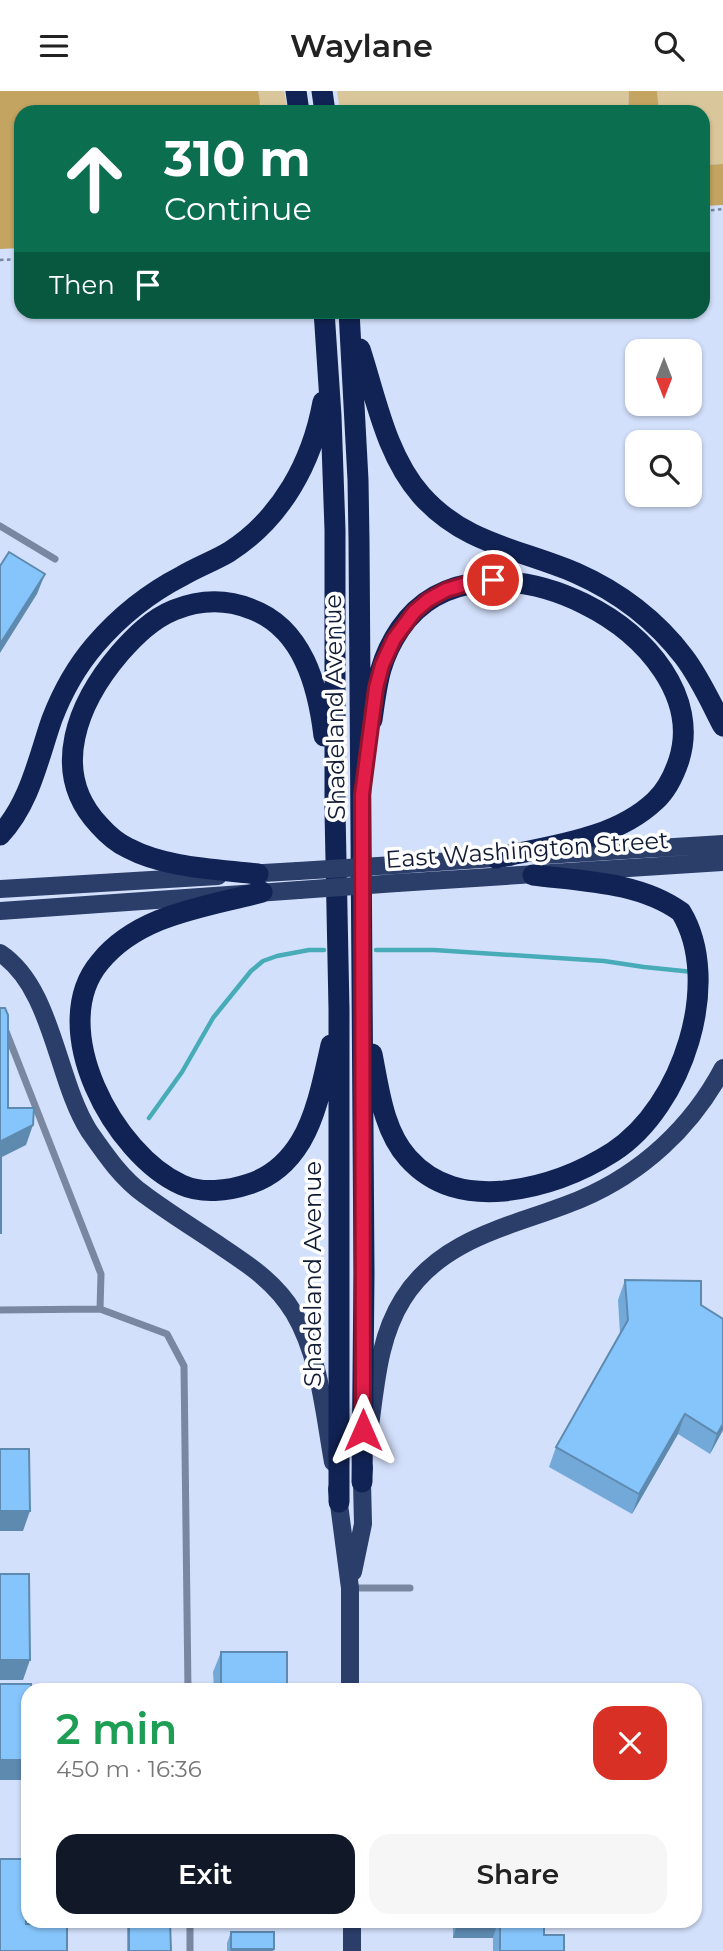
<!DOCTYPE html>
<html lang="en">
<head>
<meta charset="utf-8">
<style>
  body { margin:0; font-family:Montserrat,sans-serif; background:#f6f6f6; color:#222; height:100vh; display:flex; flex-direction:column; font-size:26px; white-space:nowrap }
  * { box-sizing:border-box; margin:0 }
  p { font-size:23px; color:#767676 }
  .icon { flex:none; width:38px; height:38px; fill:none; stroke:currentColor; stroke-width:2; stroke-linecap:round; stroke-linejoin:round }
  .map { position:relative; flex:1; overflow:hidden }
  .panel { position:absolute; left:21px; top:1592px; width:681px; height:245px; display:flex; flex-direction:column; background:#fff; border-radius:21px; box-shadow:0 2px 5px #0004 }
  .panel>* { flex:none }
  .hud { position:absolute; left:14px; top:14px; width:696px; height:214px; border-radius:21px; box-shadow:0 2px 5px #0004; background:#0b6e4f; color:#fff; overflow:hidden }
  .needle { width:46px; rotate:180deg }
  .tools { position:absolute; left:625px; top:248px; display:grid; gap:14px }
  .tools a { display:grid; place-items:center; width:77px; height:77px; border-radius:14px; background:#fff; box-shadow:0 2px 5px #0004; font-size:35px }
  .pin { position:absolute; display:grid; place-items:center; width:60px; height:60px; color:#fff; margin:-30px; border:4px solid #fff; border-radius:50%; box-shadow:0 2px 7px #0007 }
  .me { position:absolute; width:77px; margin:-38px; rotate:0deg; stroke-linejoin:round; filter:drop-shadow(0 0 5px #0008) }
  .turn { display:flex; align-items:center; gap:24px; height:147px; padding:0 35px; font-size:32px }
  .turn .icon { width:91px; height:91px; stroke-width:2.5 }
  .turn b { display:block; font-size:49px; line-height:60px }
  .then { display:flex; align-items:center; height:66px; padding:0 35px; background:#0003; gap:14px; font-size:26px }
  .round { display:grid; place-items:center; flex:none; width:74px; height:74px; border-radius:21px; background:#f6f6f6 }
  .overview { display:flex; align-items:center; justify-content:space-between; height:119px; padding:0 35px }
  h1 { font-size:42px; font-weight:600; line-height:52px; color:#1e9e55 }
  .action { display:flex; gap:14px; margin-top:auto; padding:14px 35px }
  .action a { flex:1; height:80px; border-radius:21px; background:#111827; color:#fff; font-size:28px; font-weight:600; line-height:80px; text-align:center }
  .action a+a { background:#f6f6f6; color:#222 }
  header { display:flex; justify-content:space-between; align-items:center; height:91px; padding:0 35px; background:#fff; font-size:32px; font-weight:600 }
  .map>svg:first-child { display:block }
  .green { fill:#dac69b }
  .forest { fill:#c3a461 }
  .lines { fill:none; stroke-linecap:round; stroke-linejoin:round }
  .stream { stroke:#48acb8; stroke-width:4.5 }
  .path { stroke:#79859f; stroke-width:2.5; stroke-dasharray:3.5 3.5; stroke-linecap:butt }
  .lane { stroke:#7a87a1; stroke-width:7 }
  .primary { stroke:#2b3d69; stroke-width:18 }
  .highway { stroke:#112354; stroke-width:21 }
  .primary-bridge { stroke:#2b3d69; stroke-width:18 }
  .wall { fill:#73a9d8 }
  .shaded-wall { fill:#5e8ab0 }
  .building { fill:#86c5fb; stroke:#5e8ab0; stroke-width:2 }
  .route-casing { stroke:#92132f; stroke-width:18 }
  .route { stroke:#e11d48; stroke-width:12 }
  .labels { text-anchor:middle; stroke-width:7; stroke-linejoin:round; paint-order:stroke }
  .street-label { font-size:24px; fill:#111b34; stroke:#fff }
</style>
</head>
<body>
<header><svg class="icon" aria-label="menu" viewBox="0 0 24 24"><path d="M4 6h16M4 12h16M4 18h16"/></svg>Waylane<svg class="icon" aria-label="search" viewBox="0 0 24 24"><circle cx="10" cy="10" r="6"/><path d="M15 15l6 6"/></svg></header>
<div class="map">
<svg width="723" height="1860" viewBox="0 0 723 1860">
  <rect width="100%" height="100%" fill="#d3e0fb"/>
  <path class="green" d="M 258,0 L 284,0 L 288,21 L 259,21 L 260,10 Z
    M 337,0 L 629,0 L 628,21 L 340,21 Z
    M 657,0 L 723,0 L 723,73 L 704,74 L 704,21 L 659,21 Z"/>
  <path class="forest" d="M 0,0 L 258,0 L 260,10 L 259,21 L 21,21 L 21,157 L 0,158 Z
    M 629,0 L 657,0 L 659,21 L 628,21 Z
    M 723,73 L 723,114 L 704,115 L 704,74 Z"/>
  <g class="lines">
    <path class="stream" d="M 376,859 L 434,859 L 604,870 L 644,876 L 693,881
      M 149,1027 L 182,981 L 213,927 L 251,880 L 263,870 L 277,865 L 309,859 L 324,859"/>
    <path class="path" d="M 704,120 L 723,118
      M 0,169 L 21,168"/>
    <path class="lane" d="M 0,435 L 55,468
      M 0,925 L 101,1183 L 100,1218
      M 0,1219 L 100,1218 L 167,1243 L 184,1275 L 188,1600
      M 351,1497 L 410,1497
      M 190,1830 L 190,1860"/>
    <path class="primary" d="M 545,764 L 723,753
      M 394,774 L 510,766
      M 245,783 L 298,780
      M 397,792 L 723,771
      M 0,798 L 218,785
      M 0,820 L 299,799
      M 0,862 C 53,897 56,988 89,1040 C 105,1063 122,1088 145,1104 C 168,1121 192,1136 216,1152 C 246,1172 275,1190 294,1222 C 320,1266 324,1322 333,1371
      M 370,1335 C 376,1292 379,1246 403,1208 C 443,1144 517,1135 581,1108 C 642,1082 692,1036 723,977
      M 337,1398 L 350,1497 L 350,1600
      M 353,1481 L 363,1433 L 362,1391 L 364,1377
      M 352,1830 L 352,1860"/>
    <path class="highway" d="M 296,0 L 299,21
      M 322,0 L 325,21
      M 324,220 L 331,325 L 335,439 L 335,720 L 339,918 L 339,1411
      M 349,220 L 358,389 L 359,449 L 364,1182 L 362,1391
      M 360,258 C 376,307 386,364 421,404 C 464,453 520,458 576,482 C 619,501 655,528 684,566 C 700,587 711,612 723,635
      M 372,629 C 377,594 379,569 400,538 C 480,420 718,545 679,669 C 674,684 666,700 655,710 C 614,749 548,755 496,767
      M 0,744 C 30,712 38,668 52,628 C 62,602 77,575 95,554 C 119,526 149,502 182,485 C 197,476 214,470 229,461 C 282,427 312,371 323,311
      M 258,783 C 215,778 166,777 128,757 C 117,752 107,743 99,734 C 48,680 79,610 120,562 C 135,545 152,528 174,519 C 199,509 226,508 251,518 C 303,537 318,595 324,645
      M 262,801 C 206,816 139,823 100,871 C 45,936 114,1064 182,1094 C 202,1103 228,1100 249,1093 C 271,1086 289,1070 301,1050 C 317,1023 324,985 331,954
      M 372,963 C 379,998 383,1039 408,1067 C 434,1096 467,1103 504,1100 C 542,1096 580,1082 613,1061 C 683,1016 723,890 681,821 C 640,791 581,790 533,784"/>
    <path class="primary-bridge" d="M 298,780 L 394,774
      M 299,799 L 397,792"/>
  </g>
  <path class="wall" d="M 625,1189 L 701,1214 L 723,1339 L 710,1363 L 678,1343 L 632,1423 L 549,1376 L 556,1356 L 620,1243 L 618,1209 Z
    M 221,1561 L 287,1594 L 284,1600 L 214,1600 L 213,1581 Z
    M 127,1830 L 170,1830 L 171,1860 L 127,1860 Z
    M 453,1830 L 544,1830 L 544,1844 L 564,1860 L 493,1860 L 493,1847 L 453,1847 Z
    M 231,1841 L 274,1858 L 273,1860 L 227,1860 L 227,1852 Z"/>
  <path class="shaded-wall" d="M 45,483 L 37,503 L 0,562 L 0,553 Z
    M 33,1034 L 26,1054 L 0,1067 L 1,1050 Z
    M 685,1323 L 678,1343 L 632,1423 L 639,1403 Z
    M 723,1333 L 723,1339 L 710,1363 L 717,1343 Z
    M 0,1420 L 30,1420 L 23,1440 L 0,1440 Z
    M 0,1569 L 30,1569 L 23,1589 L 0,1589 Z
    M 278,1594 L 287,1594 L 284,1600 L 276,1600 Z
    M 221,1597 L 261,1597 L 260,1600 L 220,1600 Z
    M 0,1669 L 28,1669 L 28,1679 L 24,1689 L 0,1689 Z
    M 26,1811 L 28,1811 L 28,1830 L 19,1830 Z
    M 458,1830 L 498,1830 L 493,1847 L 453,1847 Z
    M 231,1858 L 274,1858 L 273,1860 L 231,1860 Z"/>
  <path class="building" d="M 9,461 L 45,483 L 0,553 L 0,475 Z
    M 0,917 L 5,917 L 8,924 L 8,1017 L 34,1017 L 33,1034 L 1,1050 L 1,1142 L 0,1142 Z
    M 625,1189 L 701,1190 L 701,1214 L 723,1228 L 723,1333 L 717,1343 L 685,1323 L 639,1403 L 556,1356 L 628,1229 Z
    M 0,1358 L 29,1358 L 30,1420 L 0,1420 Z
    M 0,1483 L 29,1483 L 30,1569 L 0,1569 Z
    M 221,1561 L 287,1561 L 287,1594 L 278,1594 L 278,1600 L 261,1600 L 261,1597 L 221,1597 Z
    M 0,1593 L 31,1593 L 31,1600 L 28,1600 L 28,1669 L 0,1669 Z
    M 168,1598 L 168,1600 L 64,1600 Z
    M 0,1768 L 28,1768 L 28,1811 L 26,1811 L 26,1833 L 67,1833 L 67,1860 L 0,1860 Z
    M 129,1830 L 170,1830 L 171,1860 L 129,1860 Z
    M 500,1830 L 544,1830 L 544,1844 L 564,1844 L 564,1860 L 500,1860 Z
    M 231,1841 L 274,1841 L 274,1858 L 231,1858 Z"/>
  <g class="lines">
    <defs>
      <path id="route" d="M 363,1339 L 362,704 L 376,597 L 382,574 L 394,548 L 414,521 L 428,509 L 446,499 L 473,491 L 493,489"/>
    </defs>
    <use href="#route" class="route-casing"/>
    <use href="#route" class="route"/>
  </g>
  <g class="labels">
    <g class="street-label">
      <text transform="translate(335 616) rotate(-91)" y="8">Shadeland Avenue</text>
      <text transform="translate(527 759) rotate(-4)" y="8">East Washington Street</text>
      <text transform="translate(313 1183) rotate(-90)" y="8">Shadeland Avenue</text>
    </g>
  </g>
</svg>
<div class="tools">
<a><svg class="needle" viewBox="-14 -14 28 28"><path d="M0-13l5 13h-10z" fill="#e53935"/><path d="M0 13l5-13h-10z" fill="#767676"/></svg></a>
<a><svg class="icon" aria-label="search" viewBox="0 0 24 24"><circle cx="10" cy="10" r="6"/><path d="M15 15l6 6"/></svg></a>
</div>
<div class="pin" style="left:493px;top:489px;background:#d93025"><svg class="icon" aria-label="arrive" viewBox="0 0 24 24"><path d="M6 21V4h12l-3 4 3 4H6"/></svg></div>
<svg class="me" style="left:363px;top:1339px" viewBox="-20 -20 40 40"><path d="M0-17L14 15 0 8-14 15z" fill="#e11d48" stroke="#fff" stroke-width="4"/></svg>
<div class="hud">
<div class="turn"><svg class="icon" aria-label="ahead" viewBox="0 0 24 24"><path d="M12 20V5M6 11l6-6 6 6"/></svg><div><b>310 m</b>Continue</div></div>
<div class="then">Then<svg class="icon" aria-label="arrive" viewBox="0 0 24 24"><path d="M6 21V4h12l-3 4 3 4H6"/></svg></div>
</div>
<section class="panel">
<div class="overview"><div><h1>2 min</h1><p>450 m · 16:36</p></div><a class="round" style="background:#d93025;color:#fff"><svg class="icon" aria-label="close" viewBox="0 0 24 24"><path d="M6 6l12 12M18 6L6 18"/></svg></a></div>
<div class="action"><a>Exit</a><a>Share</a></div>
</section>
</div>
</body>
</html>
